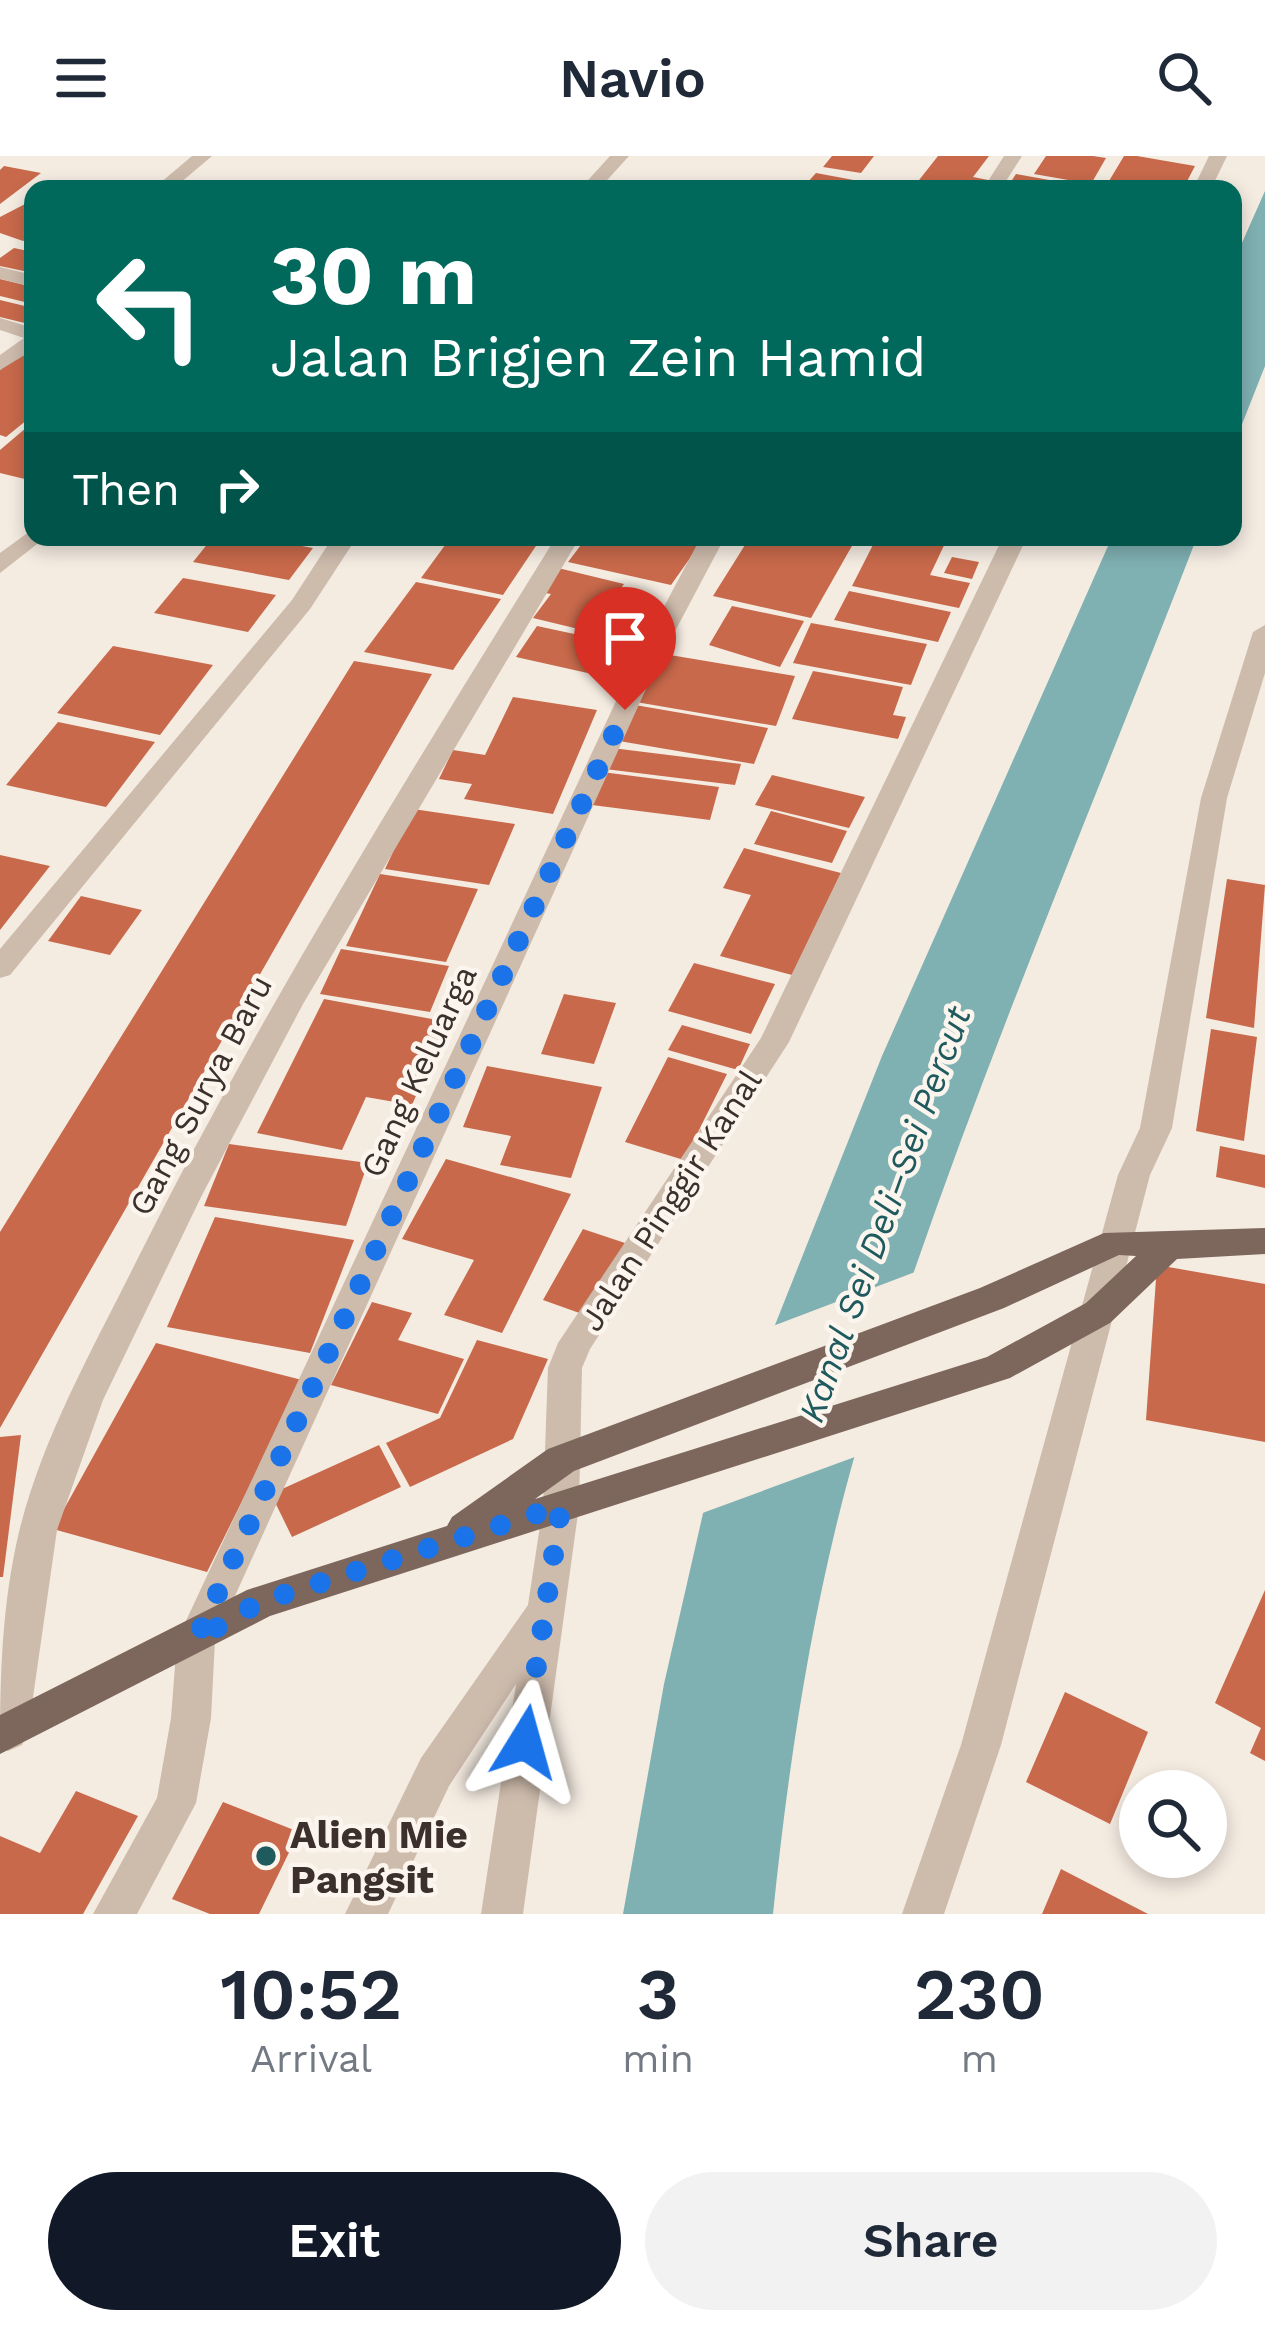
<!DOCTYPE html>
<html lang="en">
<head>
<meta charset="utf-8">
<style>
  body { margin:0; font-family:"Work Sans",sans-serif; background:#f2f2f3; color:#1f2937; height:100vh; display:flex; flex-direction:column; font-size:45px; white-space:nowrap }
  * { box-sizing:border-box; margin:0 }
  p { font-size:39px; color:#747a83 }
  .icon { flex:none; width:66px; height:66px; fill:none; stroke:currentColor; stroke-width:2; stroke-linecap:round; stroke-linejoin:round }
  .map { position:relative; height:1758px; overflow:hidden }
  .details { display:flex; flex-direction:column; background:#fff; flex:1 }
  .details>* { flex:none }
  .banner { position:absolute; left:24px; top:24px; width:1218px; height:366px; border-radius:24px; box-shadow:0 6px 18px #0003; background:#00695c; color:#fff; overflow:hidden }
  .fabs { position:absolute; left:1119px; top:1614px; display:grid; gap:24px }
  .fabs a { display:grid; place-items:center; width:108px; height:108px; border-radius:50%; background:#fff; box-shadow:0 6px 18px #0003; font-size:60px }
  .pin { position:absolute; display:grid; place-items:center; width:102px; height:102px; color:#fff; margin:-123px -51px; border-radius:50% 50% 50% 0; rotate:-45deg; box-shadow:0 0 12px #0007 }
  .pin .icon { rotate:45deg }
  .me { position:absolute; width:132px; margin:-66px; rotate:8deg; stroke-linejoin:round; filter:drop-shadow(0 0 9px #0008) }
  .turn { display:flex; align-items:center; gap:42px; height:252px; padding:0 48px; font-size:54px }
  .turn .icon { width:156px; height:156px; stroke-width:2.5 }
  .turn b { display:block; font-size:84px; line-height:102px }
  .then { display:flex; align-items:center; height:114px; padding:0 48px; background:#0003; gap:24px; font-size:45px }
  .eta { display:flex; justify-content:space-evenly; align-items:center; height:204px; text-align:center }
  .eta b { font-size:72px; font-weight:600; line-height:84px }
  .action { display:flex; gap:24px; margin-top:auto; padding:24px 48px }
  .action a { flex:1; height:138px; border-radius:72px; background:#111827; color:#fff; font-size:48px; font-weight:600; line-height:138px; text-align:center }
  .action a+a { background:#f2f2f3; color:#1f2937 }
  header { display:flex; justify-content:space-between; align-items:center; height:156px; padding:0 48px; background:#fff; font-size:54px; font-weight:600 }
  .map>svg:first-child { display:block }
  .water { fill:#7fb0b2 }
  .pier { fill:#f4ebe1 }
  .building { fill:#c8694b }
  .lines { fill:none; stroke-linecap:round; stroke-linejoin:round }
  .street { fill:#cdbbac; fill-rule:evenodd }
  .primary { fill:#7d675c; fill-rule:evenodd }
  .route { stroke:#1a73e8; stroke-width:21; stroke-dasharray:0 37.8 }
  .poi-dot { fill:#1f5a5e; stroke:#fbf5ee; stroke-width:4.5 }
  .labels { text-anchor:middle; stroke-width:9; stroke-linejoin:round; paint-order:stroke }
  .street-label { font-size:33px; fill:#3b302b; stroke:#fbf5ee }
  .water-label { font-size:36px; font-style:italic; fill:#1f5a5e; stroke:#fbf5ee }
  .near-poi-label { font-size:39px; font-weight:bold; fill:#3b302b; stroke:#fbf5ee; text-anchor:start }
</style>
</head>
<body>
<header><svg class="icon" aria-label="menu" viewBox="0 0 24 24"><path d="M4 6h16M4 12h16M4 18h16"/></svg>Navio<svg class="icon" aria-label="search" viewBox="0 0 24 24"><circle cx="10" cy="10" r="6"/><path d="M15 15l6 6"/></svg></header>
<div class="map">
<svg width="1265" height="1758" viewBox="0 0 1265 1758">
  <rect width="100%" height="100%" fill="#f4ebe1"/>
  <path class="water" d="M 1265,35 L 1265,210 L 1233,291 L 1233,107 Z
    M 1112,381 L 1197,381 C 1085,672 960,960 867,1258 C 817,1419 790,1591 773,1758 L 623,1758 L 664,1528 L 707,1340 L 882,900 Z"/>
  <path class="pier" d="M 923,1113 L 863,1298 L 697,1359 L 765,1173 Z"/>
  <path class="building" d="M 832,0 L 874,0 L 861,17 L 823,11 Z
    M 938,0 L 989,0 L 973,21 L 988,24 L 981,33 L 912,33 Z
    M 1046,0 L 1093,0 L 1106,2 L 1091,28 L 1034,18 Z
    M 1124,0 L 1137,0 L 1195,10 L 1183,33 L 1109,25 Z
    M 4,10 L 41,17 L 0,48 L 0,14 Z
    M 816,17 L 891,31 L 891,33 L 806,28 Z
    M 1016,18 L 1088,31 L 1088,33 L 1006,33 Z
    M 29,46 L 33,80 L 23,85 L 0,77 L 0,61 Z
    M 14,92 L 33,96 L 33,117 L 0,110 L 0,102 Z
    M 0,123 L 33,131 L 33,148 L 0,140 Z
    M 0,144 L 33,152 L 33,169 L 0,161 Z
    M 33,188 L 33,259 L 6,281 L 0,279 L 0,214 Z
    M 33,266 L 33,325 L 0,317 L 0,294 Z
    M 213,381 L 252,381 L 313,392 L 289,424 L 193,406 Z
    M 451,381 L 466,382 L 542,381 L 503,439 L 421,422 Z
    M 587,381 L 705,381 L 671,429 L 568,406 Z
    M 750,381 L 857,381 L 811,462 L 713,440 Z
    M 877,381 L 948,381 L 930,419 L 970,427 L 959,452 L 852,430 Z
    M 952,401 L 979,406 L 972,423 L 944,417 Z
    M 558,412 L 624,428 L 609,450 L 647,459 L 628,485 L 533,462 L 551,438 L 540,436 Z
    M 183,422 L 276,439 L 248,476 L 154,457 Z
    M 416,426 L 501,443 L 453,514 L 364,496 Z
    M 849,435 L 951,456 L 938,486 L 834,464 Z
    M 732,450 L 804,465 L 780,511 L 709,489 Z
    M 811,467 L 927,488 L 911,529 L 793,507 Z
    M 537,470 L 621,488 L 601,520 L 516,501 Z
    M 113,490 L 213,509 L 160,579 L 57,557 Z
    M 658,497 L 795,520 L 776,570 L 636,546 Z
    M 354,505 L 432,518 L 0,1272 L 0,1076 Z
    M 813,515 L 903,531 L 893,559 L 906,561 L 898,583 L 792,563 Z
    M 513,541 L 597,554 L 553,658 L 464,643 L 472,628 L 439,623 L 453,594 L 485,599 Z
    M 635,549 L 768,572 L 754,608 L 619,585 Z
    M 58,566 L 155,586 L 106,651 L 6,629 Z
    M 612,592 L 741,608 L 735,629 L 605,613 Z
    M 602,616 L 719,631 L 710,664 L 592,649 Z
    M 772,619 L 865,641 L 849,672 L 755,649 Z
    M 413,653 L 515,668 L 489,729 L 385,713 Z
    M 771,655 L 847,675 L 832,707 L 754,688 Z
    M 744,692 L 841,717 L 792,819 L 720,800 L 751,739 L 723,732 Z
    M 0,699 L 50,710 L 0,774 Z
    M 380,718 L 478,733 L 446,806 L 346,790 Z
    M 1227,723 L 1265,729 L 1254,872 L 1206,862 Z
    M 81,740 L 142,754 L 110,799 L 48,785 Z
    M 341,793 L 449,810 L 430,856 L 320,838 Z
    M 694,807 L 775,828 L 751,878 L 668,855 Z
    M 564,838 L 616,847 L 594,908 L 541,898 Z
    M 324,843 L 448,866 L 412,949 L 366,941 L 342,994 L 257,977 Z
    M 682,869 L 750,888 L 738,914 L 668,894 Z
    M 1211,873 L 1257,881 L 1244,985 L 1196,975 Z
    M 668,901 L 727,918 L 684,1004 L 625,986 Z
    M 487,910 L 602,931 L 571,1022 L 500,1009 L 511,980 L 463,971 Z
    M 229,988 L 368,1007 L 346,1070 L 204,1050 Z
    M 1220,990 L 1265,999 L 1265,1032 L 1216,1021 Z
    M 446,1003 L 571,1038 L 502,1177 L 444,1159 L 474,1104 L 402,1083 Z
    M 215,1061 L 354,1084 L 310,1197 L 167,1171 Z
    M 583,1073 L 625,1087 L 585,1159 L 543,1144 Z
    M 1157,1109 L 1265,1128 L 1265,1286 L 1146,1264 Z
    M 372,1146 L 412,1157 L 398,1184 L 464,1203 L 438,1258 L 331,1229 Z
    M 477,1184 L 548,1203 L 513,1283 L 410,1331 L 386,1287 L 440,1262 Z
    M 156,1187 L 302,1224 L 207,1416 L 53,1373 Z
    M 21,1279 L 3,1421 L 0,1421 L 0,1281 Z
    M 379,1289 L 401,1331 L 292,1381 L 271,1338 Z
    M 1265,1434 L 1265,1605 L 1250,1597 L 1261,1572 L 1215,1547 Z
    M 1065,1536 L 1148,1576 L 1110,1668 L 1026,1626 Z
    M 76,1635 L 138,1660 L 83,1758 L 0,1758 L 0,1680 L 40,1697 Z
    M 223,1646 L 299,1676 L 259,1758 L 210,1758 L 172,1743 Z
    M 1061,1713 L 1148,1758 L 1042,1758 Z"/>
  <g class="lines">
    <path class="street" d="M 192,0 L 212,0 L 173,33 L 153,33 Z
      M 610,0 L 629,0 L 599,33 L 580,33 Z
      M 1004,0 L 1022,0 L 1001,33 L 983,33 Z
      M 1209,0 L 1227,0 L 1211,33 L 1193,33 Z
      M 0,111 L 33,119 L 33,131 L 0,123 Z
      M 0,162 L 33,172 L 33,194 L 0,214 L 0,199 L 24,182 L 0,174 Z
      M 33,373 L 33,381 L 44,381 L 41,385 L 0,417 L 0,397 Z
      M 333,381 L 357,381 L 310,453 L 10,819 L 0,822 L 0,793 L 292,444 Z
      M 556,381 L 580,381 L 303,848 L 202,1039 L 103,1244 L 57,1374 L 28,1576 L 22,1589 L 8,1595 L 0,1592 C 0,1518 2,1448 19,1376 C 43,1279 94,1191 138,1102 C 262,853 410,617 556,381 Z
      M 701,381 L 725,381 L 656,511 L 215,1484 L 211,1562 L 196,1647 L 137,1758 L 93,1758 L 157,1642 L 171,1562 L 177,1484 L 632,511 Z
      M 1003,381 L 1027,381 L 789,886 L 590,1193 L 582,1212 L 579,1350 L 523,1758 L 481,1758 L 516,1528 L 449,1630 L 388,1758 L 345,1758 L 421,1602 L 528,1449 L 543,1350 L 548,1212 L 558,1187 L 761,882 Z
      M 1265,469 L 1265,517 L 1227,642 L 1172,972 L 1150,1019 L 1001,1589 L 944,1758 L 902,1758 L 961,1589 L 1118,1019 L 1140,972 L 1201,642 L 1253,476 Z"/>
    <path class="primary" d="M 1265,1072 L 1265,1098 L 1177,1103 L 1110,1167 L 1010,1222 L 270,1460 L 0,1598 L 0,1559 L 247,1434 L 447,1370 L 452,1361 L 548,1293 L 980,1132 L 1104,1077 ZM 1119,1099 L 1136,1100 L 1086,1147 L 987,1201 L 535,1343 L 574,1315 L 1004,1152 Z"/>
  </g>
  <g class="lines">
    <path class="route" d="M 525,1586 L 561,1350 L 260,1446 L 196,1484 L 625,554"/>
  </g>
  <circle class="poi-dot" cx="266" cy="1700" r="12"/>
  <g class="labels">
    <g class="street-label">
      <text transform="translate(418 915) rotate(-65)" y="12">Gang Keluarga</text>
      <text transform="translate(200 939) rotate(-62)" y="12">Gang Surya Baru</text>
      <text transform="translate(670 1044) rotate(-57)" y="12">Jalan Pinggir Kanal</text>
    </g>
    <g class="water-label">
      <text transform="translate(884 1058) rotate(-70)" y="13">Kanal Sei Deli–Sei Percut</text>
    </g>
    <g class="near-poi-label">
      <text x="290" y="1692">Alien Mie<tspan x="290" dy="45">Pangsit</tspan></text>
    </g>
  </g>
</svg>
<div class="fabs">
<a><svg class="icon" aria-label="search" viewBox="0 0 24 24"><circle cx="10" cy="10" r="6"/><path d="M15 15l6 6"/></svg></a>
</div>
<div class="pin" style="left:625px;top:554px;background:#d93025"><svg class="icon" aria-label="arrive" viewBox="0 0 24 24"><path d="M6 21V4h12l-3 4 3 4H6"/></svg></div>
<svg class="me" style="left:525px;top:1586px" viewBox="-20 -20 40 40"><path d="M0-17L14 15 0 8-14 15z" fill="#1a73e8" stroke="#fff" stroke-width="4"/></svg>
<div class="banner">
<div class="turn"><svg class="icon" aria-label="left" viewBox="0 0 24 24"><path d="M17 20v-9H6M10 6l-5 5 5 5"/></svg><div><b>30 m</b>Jalan Brigjen Zein Hamid</div></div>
<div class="then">Then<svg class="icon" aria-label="right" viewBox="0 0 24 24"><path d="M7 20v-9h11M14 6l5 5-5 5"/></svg></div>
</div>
</div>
<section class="details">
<div class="eta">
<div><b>10:52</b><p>Arrival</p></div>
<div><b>3</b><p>min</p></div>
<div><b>230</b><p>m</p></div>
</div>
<div class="action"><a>Exit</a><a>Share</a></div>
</section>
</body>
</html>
